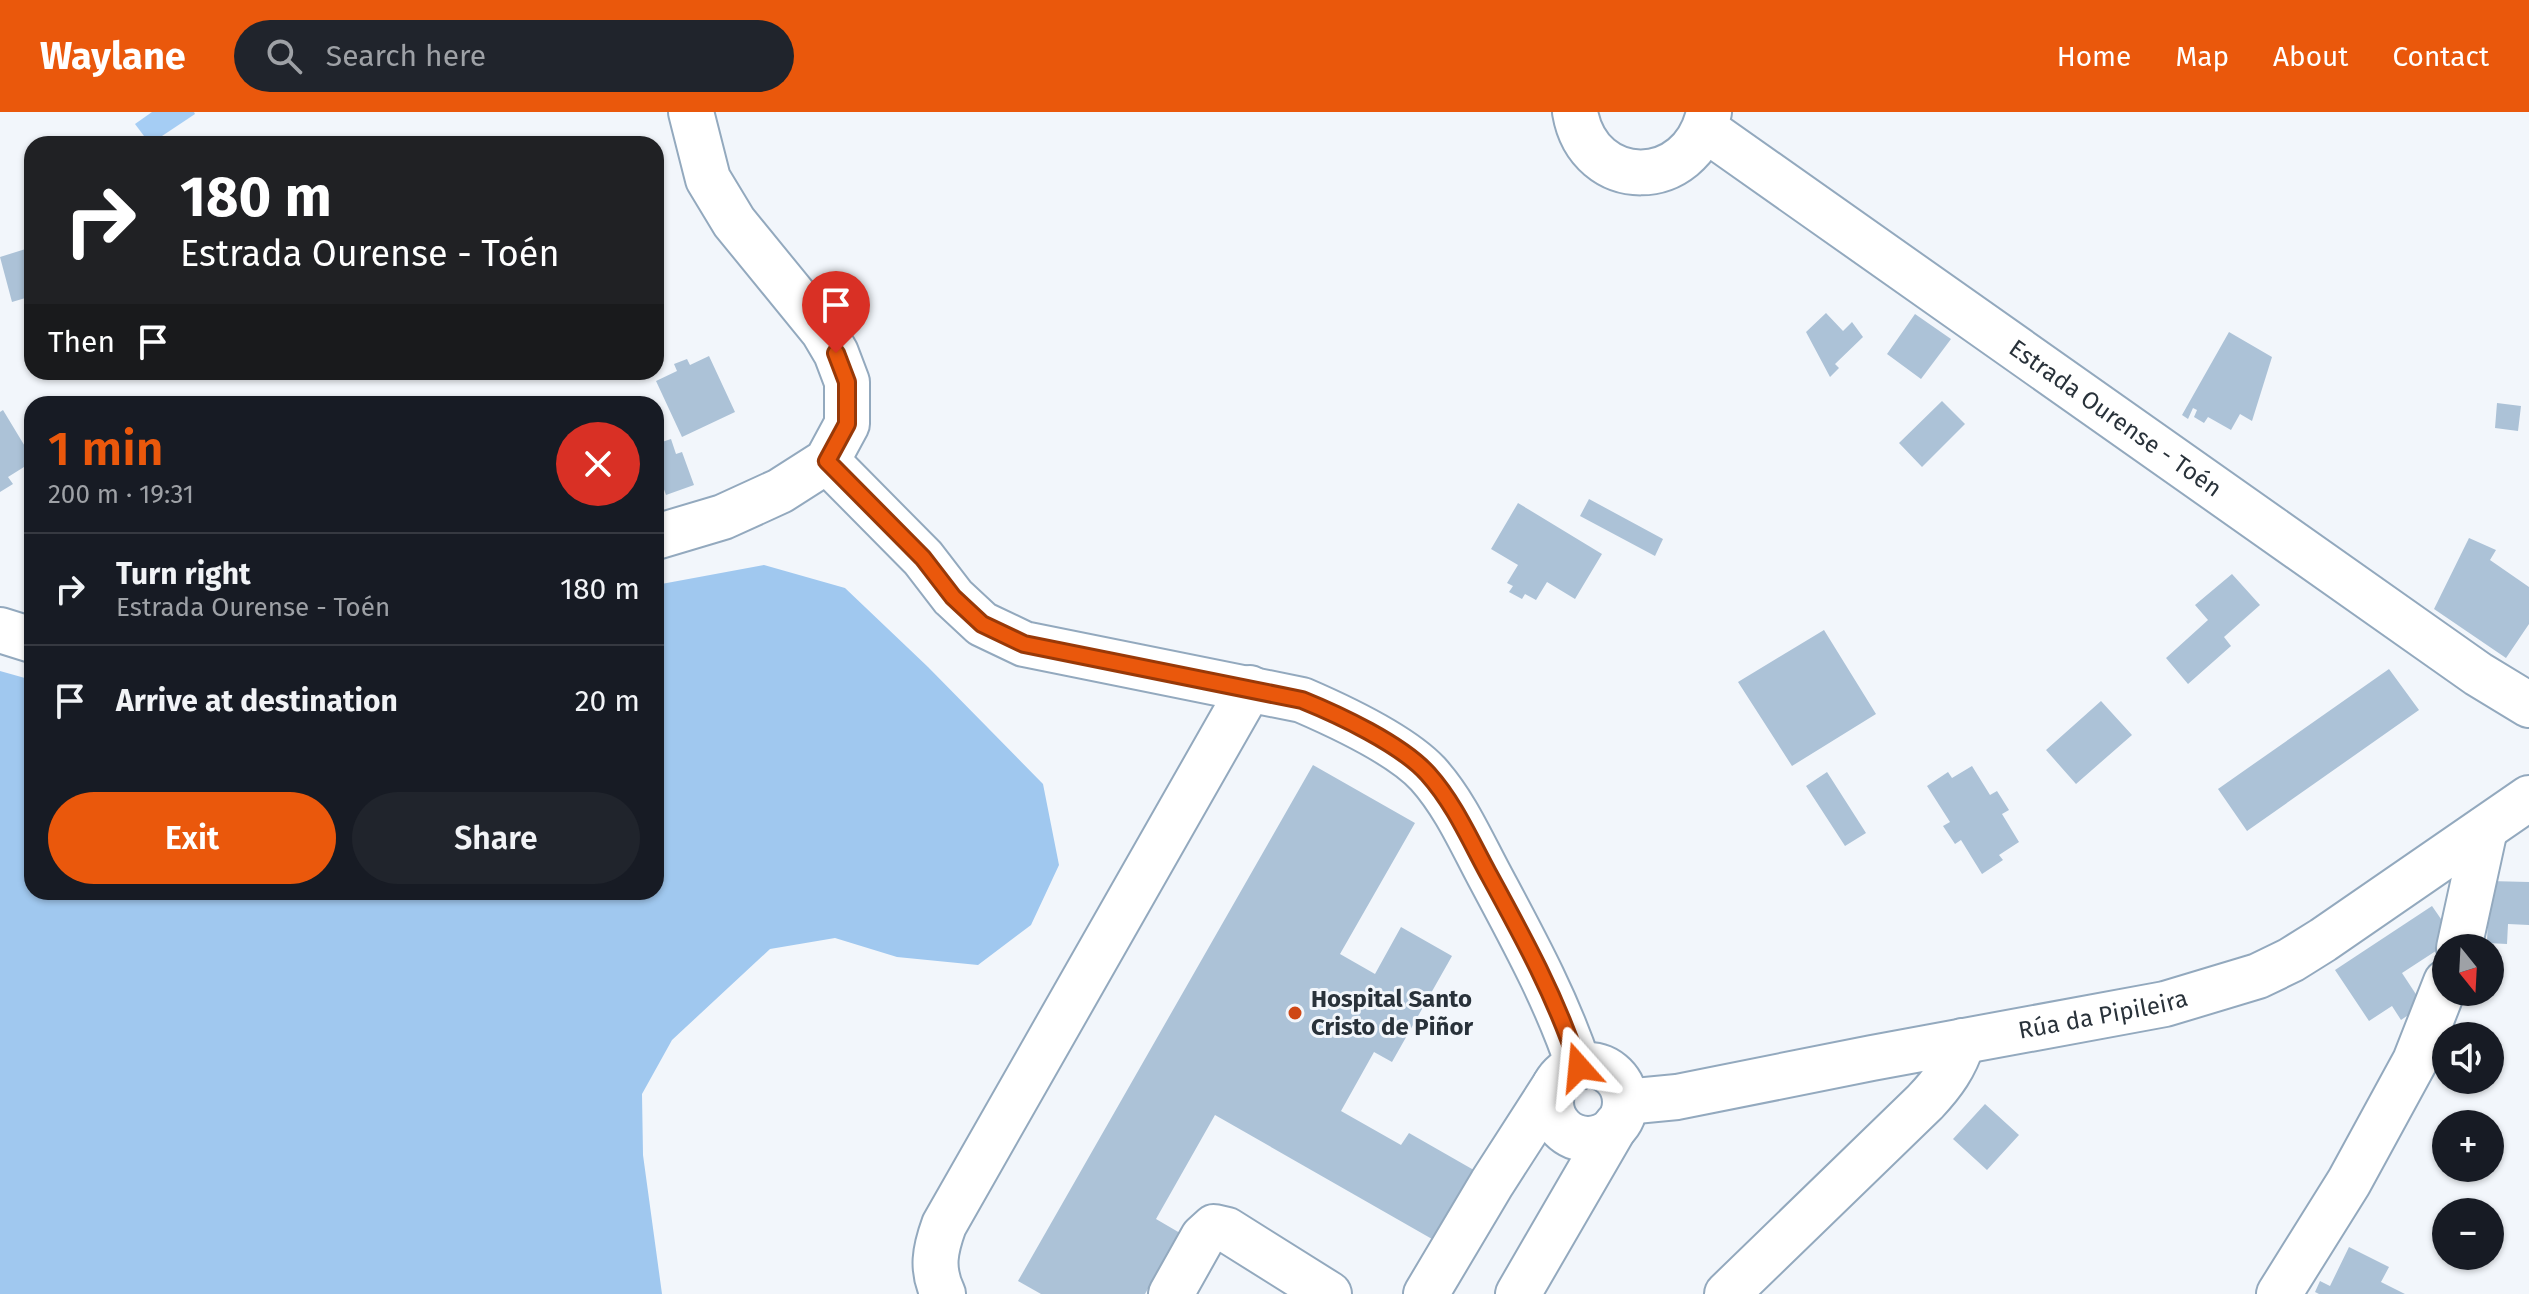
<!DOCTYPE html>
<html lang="en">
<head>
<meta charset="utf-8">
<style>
  body { margin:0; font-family:"Fira Sans",sans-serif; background:#20242c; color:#f1f3f6; height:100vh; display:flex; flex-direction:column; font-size:30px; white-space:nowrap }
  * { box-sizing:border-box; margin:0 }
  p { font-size:26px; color:#9ea1a6 }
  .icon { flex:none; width:44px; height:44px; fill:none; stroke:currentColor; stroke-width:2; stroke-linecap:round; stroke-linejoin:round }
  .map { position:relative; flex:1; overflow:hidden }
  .panel { position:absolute; left:24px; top:284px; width:640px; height:504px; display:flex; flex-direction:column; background:#171b24; border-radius:24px; box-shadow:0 2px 6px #0004 }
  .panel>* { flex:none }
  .top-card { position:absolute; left:24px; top:24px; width:640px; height:244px; border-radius:24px; box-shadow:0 2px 6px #0004; background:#202124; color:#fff; overflow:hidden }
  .needle { width:52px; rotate:162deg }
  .fabs { position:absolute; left:2432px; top:822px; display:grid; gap:16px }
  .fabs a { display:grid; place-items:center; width:72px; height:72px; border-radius:50%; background:#171b24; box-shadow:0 2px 6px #0004; font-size:40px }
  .pin { position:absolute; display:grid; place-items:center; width:68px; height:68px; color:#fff; margin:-82px -34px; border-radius:50% 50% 50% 0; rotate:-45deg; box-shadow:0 0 8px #0007 }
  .pin .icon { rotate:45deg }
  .me { position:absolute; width:88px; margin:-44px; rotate:342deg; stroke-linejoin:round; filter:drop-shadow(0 0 6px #0008) }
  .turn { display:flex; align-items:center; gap:28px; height:168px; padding:0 24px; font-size:36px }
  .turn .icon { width:104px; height:104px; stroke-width:2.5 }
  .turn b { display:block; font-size:56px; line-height:68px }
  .then { display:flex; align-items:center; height:76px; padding:0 24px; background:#0003; gap:16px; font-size:30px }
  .round { display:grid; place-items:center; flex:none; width:84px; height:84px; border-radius:42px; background:#20242c }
  .overview { display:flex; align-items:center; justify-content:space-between; height:136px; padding:0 24px }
  h1 { font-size:48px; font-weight:600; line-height:60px; color:#ea580c }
  .primary-button { display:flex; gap:16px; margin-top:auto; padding:16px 24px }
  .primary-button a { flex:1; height:92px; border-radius:48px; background:#ea580c; color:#fff; font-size:32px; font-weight:600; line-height:92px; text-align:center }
  .primary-button a+a { background:#20242c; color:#f1f3f6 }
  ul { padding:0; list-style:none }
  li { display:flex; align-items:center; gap:24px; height:112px; padding:0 24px; border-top:2px solid #363941 }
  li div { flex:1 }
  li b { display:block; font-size:30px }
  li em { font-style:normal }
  header { display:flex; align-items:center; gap:48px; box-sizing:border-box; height:112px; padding:0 40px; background:#ea580c; color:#fff }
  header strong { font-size:38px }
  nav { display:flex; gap:44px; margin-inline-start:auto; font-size:28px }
  .search { width:560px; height:72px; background:#20242c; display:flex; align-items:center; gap:20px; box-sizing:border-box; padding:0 28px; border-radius:44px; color:#9ea1a6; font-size:30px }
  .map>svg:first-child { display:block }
  .forest { fill:#a0c8ef }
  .water { fill:#a5cdf4 }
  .building { fill:#acc2d7 }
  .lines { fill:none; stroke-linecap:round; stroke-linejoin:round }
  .minor-casing { stroke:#93a9be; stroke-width:48 }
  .minor { stroke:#fff; stroke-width:44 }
  .route-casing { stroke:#983908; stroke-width:20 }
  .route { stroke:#ea580c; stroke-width:14 }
  .poi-dot { fill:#ce4715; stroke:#f2f6fb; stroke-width:3 }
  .labels { text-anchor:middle; stroke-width:6; stroke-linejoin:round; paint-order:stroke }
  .street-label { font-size:24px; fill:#29323a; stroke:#f2f6fb }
  .poi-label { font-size:24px; font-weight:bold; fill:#29323a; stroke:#f2f6fb; text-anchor:start }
</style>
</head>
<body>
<header>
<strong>Waylane</strong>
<div class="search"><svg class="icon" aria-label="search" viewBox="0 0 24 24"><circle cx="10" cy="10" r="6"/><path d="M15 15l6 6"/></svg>Search here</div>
<nav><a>Home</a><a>Map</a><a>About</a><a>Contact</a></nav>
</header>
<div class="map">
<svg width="2529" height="1182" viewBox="0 0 2529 1182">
  <rect width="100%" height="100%" fill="#f2f6fb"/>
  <path class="forest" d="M 764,453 L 845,476 L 928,555 L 1043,672 L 1059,753 L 1031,813 L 978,853 L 897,845 L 835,826 L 770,837 L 672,928 L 642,982 L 643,1043 L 662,1182 L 0,1182 L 0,559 L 32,568 L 32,780 L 656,780 L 656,473 Z"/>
  <path class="water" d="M 152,0 L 194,0 L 195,2 L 150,32 L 135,12 Z"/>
  <path class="building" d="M 32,135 L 32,184 L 12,190 L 0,145 Z
    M 1826,201 L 1843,219 L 1852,210 L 1863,225 L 1835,252 L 1839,256 L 1830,265 L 1806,220 Z
    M 1915,202 L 1951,227 L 1921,267 L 1887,242 Z
    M 2229,220 L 2272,245 L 2252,309 L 2240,302 L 2231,318 L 2208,305 L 2204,311 L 2194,305 L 2197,298 L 2193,296 L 2188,307 L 2182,303 Z
    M 709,244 L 735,300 L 682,325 L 656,269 L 677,259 L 674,252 L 687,247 L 690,253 Z
    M 1942,289 L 1965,312 L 1922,355 L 1899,331 Z
    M 2497,291 L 2521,294 L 2518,319 L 2495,316 Z
    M 3,298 L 32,346 L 32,350 L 8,365 L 13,372 L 0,380 L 0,300 Z
    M 671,327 L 676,342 L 682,340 L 694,373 L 666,383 L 656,355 L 656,332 Z
    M 1589,387 L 1663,427 L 1655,444 L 1580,404 Z
    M 1518,391 L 1602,442 L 1575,487 L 1547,470 L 1536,488 L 1525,482 L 1522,487 L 1509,480 L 1513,474 L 1507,471 L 1518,453 L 1491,437 Z
    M 2469,426 L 2496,438 L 2490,448 L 2529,475 L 2529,512 L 2506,546 L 2434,497 Z
    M 2232,462 L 2260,493 L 2224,525 L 2231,534 L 2188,572 L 2166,546 L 2208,508 L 2195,493 Z
    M 1824,518 L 1876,602 L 1792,654 L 1738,570 Z
    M 2389,557 L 2419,598 L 2247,719 L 2218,677 Z
    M 2101,589 L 2132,623 L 2076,672 L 2046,638 Z
    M 1313,653 L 1415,711 L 1340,842 L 1375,862 L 1401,815 L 1452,844 L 1392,950 L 1374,940 L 1341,999 L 1401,1033 L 1409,1021 L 1479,1061 L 1439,1131 L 1215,1003 L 1156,1107 L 1180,1121 L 1145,1182 L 1041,1182 L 1018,1169 Z
    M 1972,654 L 1990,683 L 1997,679 L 2009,698 L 2002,702 L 2019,730 L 1999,743 L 2003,748 L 1982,762 L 1961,728 L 1955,732 L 1943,714 L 1950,710 L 1927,674 L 1948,660 L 1952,666 Z
    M 1827,660 L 1866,721 L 1845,734 L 1806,674 Z
    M 2489,769 L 2529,770 L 2529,813 L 2508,812 L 2507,832 L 2487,831 Z
    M 2432,794 L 2450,820 L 2445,833 L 2402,861 L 2423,893 L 2401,908 L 2392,894 L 2369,909 L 2335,858 Z
    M 1985,992 L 2019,1023 L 1987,1058 L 1953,1027 Z
    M 2349,1135 L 2389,1155 L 2381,1170 L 2405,1182 L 2319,1182 L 2315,1180 L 2320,1169 L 2330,1174 Z"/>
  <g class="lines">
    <defs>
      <g id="minor">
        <path d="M 1575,0 C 1589,81 1692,80 1709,0"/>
        <path id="s1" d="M 1705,17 L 2478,562 L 2529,593"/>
        <path d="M 827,349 L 923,446 L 953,485 L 982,512 L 1024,532 L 1302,588 C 1339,604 1400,632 1428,662 C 1454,691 1470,727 1488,761 C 1522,825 1556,886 1579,955"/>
        <path d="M 656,425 L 723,405 L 780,379 L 827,349 L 847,312 L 847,270 L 836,241 L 823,219 L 734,110 L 708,67 L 691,0"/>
        <path d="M 0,518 L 32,528"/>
        <path d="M 2459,836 L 2485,717"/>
        <circle cx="1588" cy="990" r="37"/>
        <path id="s2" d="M 1625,990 L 1677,985 L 1872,946 L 2165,892 L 2258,864 L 2291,848 L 2323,828 L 2529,686"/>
        <path d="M 943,1182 C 931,1157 935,1138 944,1113 L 1250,576"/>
        <path d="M 1171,1182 L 1203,1125 L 1214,1115 L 1227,1118 L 1329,1182"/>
        <path d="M 1426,1182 L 1492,1071 L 1555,973"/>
        <path d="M 1518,1182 L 1616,1013"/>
        <path d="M 1727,1182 L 1925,990 C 1943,971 1955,954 1963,929"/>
        <path d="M 2279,1182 L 2349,1070 L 2415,949 L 2446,870"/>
      </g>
    </defs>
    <use href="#minor" class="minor-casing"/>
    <use href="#minor" class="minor"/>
  </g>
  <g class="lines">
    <defs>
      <path id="route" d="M 836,241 L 847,270 L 847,312 L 827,349 L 923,446 L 953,485 L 982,512 L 1024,532 L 1302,588 C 1339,603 1401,632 1428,662 C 1454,691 1470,728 1488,761 C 1523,825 1556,885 1579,955"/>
    </defs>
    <use href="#route" class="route-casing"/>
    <use href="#route" class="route"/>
  </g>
  <circle class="poi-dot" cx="1295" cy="901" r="8"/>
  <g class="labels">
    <g class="street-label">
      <text dy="8" stroke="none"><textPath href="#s1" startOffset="502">Estrada Ourense - Toén</textPath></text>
      <text dy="8" stroke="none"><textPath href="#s2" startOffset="486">Rúa da Pipileira</textPath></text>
    </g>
    <g class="poi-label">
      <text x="1311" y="895">Hospital Santo<tspan x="1311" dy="28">Cristo de Piñor</tspan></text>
    </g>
  </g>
</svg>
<div class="fabs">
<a><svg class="needle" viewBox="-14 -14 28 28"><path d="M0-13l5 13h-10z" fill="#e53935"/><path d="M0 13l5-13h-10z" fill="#9ea1a6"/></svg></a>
<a><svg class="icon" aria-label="sound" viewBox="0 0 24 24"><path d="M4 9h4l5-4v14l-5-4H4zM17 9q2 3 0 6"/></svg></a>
<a>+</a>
<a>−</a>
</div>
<div class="pin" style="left:836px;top:241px;background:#d93025"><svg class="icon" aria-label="arrive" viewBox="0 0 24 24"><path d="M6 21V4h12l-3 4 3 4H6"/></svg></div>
<svg class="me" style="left:1579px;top:955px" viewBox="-20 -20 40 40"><path d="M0-17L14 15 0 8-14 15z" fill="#ea580c" stroke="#fff" stroke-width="4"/></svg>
<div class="top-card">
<div class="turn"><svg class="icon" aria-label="right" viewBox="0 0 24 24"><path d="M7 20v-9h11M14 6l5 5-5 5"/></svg><div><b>180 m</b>Estrada Ourense - Toén</div></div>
<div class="then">Then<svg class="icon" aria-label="arrive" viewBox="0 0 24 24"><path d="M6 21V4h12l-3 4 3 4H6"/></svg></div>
</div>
<section class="panel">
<div class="overview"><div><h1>1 min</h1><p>200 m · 19:31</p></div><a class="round" style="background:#d93025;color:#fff"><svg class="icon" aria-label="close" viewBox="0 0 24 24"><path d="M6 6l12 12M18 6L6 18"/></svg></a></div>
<ul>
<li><svg class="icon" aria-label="right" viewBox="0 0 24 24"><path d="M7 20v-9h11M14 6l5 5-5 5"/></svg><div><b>Turn right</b><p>Estrada Ourense - Toén</p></div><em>180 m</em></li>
<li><svg class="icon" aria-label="arrive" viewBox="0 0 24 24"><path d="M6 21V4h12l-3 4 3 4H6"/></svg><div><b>Arrive at destination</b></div><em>20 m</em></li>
</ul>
<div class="primary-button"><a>Exit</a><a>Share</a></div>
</section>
</div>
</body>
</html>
